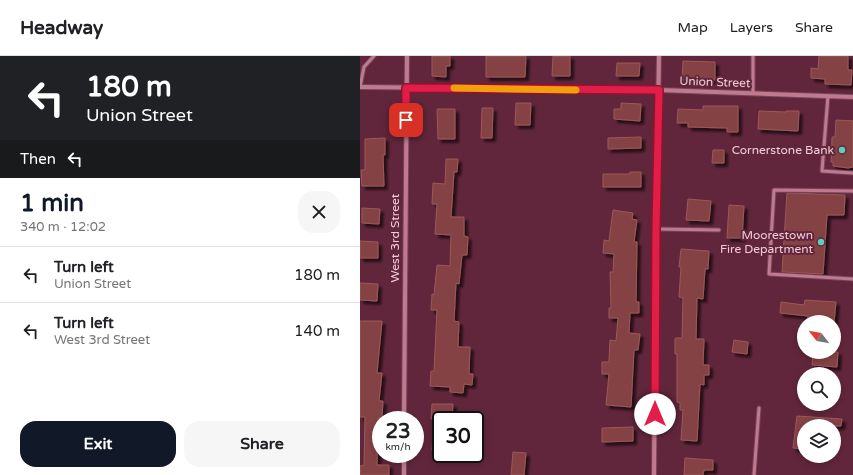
<!DOCTYPE html>
<html lang="en">
<head>
<meta charset="utf-8">
<style>
  body { margin:0; font-family:"Varela Round",sans-serif; background:#f6f6f6; color:#202124; height:100vh; display:flex; flex-direction:column; font-size:15px; white-space:nowrap }
  * { box-sizing:border-box; margin:0 }
  p { font-size:13px; color:#757577 }
  .icon { flex:none; width:22px; height:22px; fill:none; stroke:currentColor; stroke-width:2; stroke-linecap:round; stroke-linejoin:round }
  .map { position:relative; flex:1; overflow:hidden }
  .sheet { display:flex; flex-direction:column; background:#fff; width:360px }
  .sheet>* { flex:none }
  .guide { background:#202124; color:#fff; overflow:hidden }
  .needle { width:26px; rotate:301deg }
  .controls { position:absolute; left:437px; top:259px; display:grid; gap:8px }
  .controls a { display:grid; place-items:center; width:44px; height:44px; border-radius:50%; background:#fff; box-shadow:0 2px 6px #0003; font-size:20px }
  .speed { position:absolute; left:12px; top:355px; display:flex; gap:8px; font-size:20px; font-weight:700; text-align:center }
  .speed>* { display:grid; place-content:center; width:52px; height:52px; border-radius:50%; background:#fff; box-shadow:0 2px 6px #0003; line-height:1 }
  .speed small { font-size:10px; font-weight:400 }
  .speed .limit { border:2px solid #111; border-radius:6px; background:#fff; color:#111 }
  .pin { position:absolute; display:grid; place-items:center; width:34px; height:34px; color:#fff; margin:-17px; border-radius:8px; box-shadow:0 2px 6px #0006 }
  .me { position:absolute; width:44px; margin:-22px; rotate:0deg; stroke-linejoin:round; filter:drop-shadow(0 0 3px #0008) }
  .turn { display:flex; align-items:center; gap:14px; height:84px; padding:0 20px; font-size:18px }
  .turn .icon { width:52px; height:52px; stroke-width:2.5 }
  .turn b { display:block; font-size:28px; line-height:34px }
  .then { display:flex; align-items:center; height:38px; padding:0 20px; background:#0003; gap:8px; font-size:15px }
  .round { display:grid; place-items:center; flex:none; width:42px; height:42px; border-radius:16px; background:#f6f6f6 }
  .summary { display:flex; align-items:center; justify-content:space-between; height:68px; padding:0 20px }
  h1 { font-size:24px; font-weight:800; line-height:30px; color:#111827 }
  .primary-button { display:flex; gap:8px; margin-top:auto; padding:8px 20px }
  .primary-button a { flex:1; height:46px; border-radius:16px; background:#111827; color:#fff; font-size:16px; font-weight:800; line-height:46px; text-align:center }
  .primary-button a+a { background:#f6f6f6; color:#202124 }
  ul { padding:0; list-style:none }
  li { display:flex; align-items:center; gap:12px; height:56px; padding:0 20px; border-top:1px solid #e0e0e0 }
  li div { flex:1 }
  li b { display:block; font-size:15px }
  li em { font-style:normal }
  header { display:flex; align-items:center; gap:24px; box-sizing:border-box; height:56px; padding:0 20px; background:#fff; border-bottom:1px solid #e0e0e0 }
  header strong { font-size:19px }
  nav { display:flex; gap:22px; margin-inline-start:auto; font-size:14px }
  main { display:flex; flex:1; min-height:0 }
  .map>svg:first-child { display:block }
  .building { fill:#844344; stroke:#9c5859; filter:url(#shadow) }
  .lines { fill:none; stroke-linecap:round; stroke-linejoin:round }
  .service-casing { stroke:#784459; stroke-width:5 }
  .minor-casing { stroke:#784459; stroke-width:6 }
  .service { stroke:#bf7a8f; stroke-width:3 }
  .minor { stroke:#bf7a8f; stroke-width:4 }
  .route-casing { stroke:#92132f; stroke-width:10 }
  .route { stroke:#e11d48; stroke-width:7 }
  .slow { stroke:#f59e0b; stroke-width:7 }
  .poi-dot { fill:#5cceba; stroke:#61263b; stroke-width:1.5 }
  .labels { text-anchor:middle; stroke-width:4; stroke-linejoin:round; paint-order:stroke }
  .street-label { font-size:12px; fill:#f3cdd8; stroke:#61263b }
  .poi-label { font-size:12px; fill:#f3cdd8; stroke:#61263b; text-anchor:end }
</style>
</head>
<body>
<header>
<strong>Headway</strong>
<nav><a>Map</a><a>Layers</a><a>Share</a></nav>
</header>
<main>
<section class="sheet">
<div class="guide">
<div class="turn"><svg class="icon" aria-label="left" viewBox="0 0 24 24"><path d="M17 20v-9H6M10 6l-5 5 5 5"/></svg><div><b>180 m</b>Union Street</div></div>
<div class="then">Then<svg class="icon" aria-label="left" viewBox="0 0 24 24"><path d="M17 20v-9H6M10 6l-5 5 5 5"/></svg></div>
</div>
<div class="summary"><div><h1>1 min</h1><p>340 m · 12:02</p></div><a class="round"><svg class="icon" aria-label="close" viewBox="0 0 24 24"><path d="M6 6l12 12M18 6L6 18"/></svg></a></div>
<ul>
<li><svg class="icon" aria-label="left" viewBox="0 0 24 24"><path d="M17 20v-9H6M10 6l-5 5 5 5"/></svg><div><b>Turn left</b><p>Union Street</p></div><em>180 m</em></li>
<li><svg class="icon" aria-label="left" viewBox="0 0 24 24"><path d="M17 20v-9H6M10 6l-5 5 5 5"/></svg><div><b>Turn left</b><p>West 3rd Street</p></div><em>140 m</em></li>
</ul>
<div class="primary-button"><a>Exit</a><a>Share</a></div>
</section>
<div class="map">
<svg width="493" height="419" viewBox="0 0 493 419">
  <defs>
    <filter id="shadow"><feDropShadow dx="3.5" dy="3.5" stdDeviation="1" flood-color="#0009"/></filter>
  </defs>
  <rect width="100%" height="100%" fill="#61263b"/>
  <path class="building" d="M 72,0 L 90,0 L 90,10 L 86,10 L 86,21 L 72,20 Z
    M 126,0 L 166,0 L 165,21 L 126,21 Z
    M 193,0 L 210,0 L 210,20 L 192,20 Z
    M 459,0 L 488,0 L 488,14 L 492,14 L 491,29 L 465,28 L 465,23 L 451,22 L 451,12 L 458,13 Z
    M 323,5 L 355,6 L 355,24 L 322,24 Z
    M 257,7 L 280,7 L 279,20 L 256,20 Z
    M 156,47 L 171,47 L 170,69 L 155,69 Z
    M 261,47 L 281,48 L 280,65 L 254,63 L 254,53 L 261,53 Z
    M 343,50 L 378,50 L 378,76 L 367,76 L 367,72 L 328,71 L 328,67 L 317,67 L 318,53 L 343,54 Z
    M 122,52 L 133,52 L 132,82 L 121,82 Z
    M 77,53 L 95,53 L 95,83 L 78,83 Z
    M 399,55 L 426,56 L 426,55 L 439,55 L 438,75 L 398,73 Z
    M 476,64 L 493,65 L 493,111 L 488,112 L 473,110 L 473,106 L 471,106 L 472,81 L 475,81 Z
    M 281,81 L 281,92 L 248,93 L 248,82 Z
    M 25,82 L 25,99 L 23,99 L 24,130 L 2,130 L 1,114 L 5,114 L 5,83 Z
    M 353,94 L 364,94 L 364,107 L 352,107 Z
    M 86,103 L 98,103 L 97,116 L 94,116 L 91,161 L 104,161 L 104,180 L 108,181 L 107,199 L 102,199 L 99,228 L 96,227 L 94,265 L 99,266 L 98,291 L 110,291 L 109,318 L 113,318 L 112,329 L 104,328 L 103,337 L 90,336 L 90,331 L 70,330 L 71,315 L 74,315 L 77,254 L 71,254 L 72,238 L 74,239 L 77,209 L 90,210 L 91,179 L 75,178 L 77,148 L 72,148 L 73,127 L 85,128 Z
    M 270,116 L 281,116 L 281,131 L 243,131 L 243,118 L 270,118 Z
    M 427,137 L 485,139 L 484,159 L 467,159 L 463,218 L 422,216 Z
    M 328,143 L 351,145 L 349,165 L 326,164 Z
    M 369,149 L 384,150 L 382,182 L 367,182 Z
    M 2,152 L 20,153 L 19,168 L 2,167 Z
    M 253,154 L 273,157 L 272,163 L 277,164 L 274,186 L 277,186 L 276,246 L 279,246 L 279,257 L 270,257 L 269,277 L 280,278 L 278,294 L 274,294 L 271,351 L 246,349 L 249,318 L 242,318 L 242,306 L 249,306 L 250,284 L 256,285 L 258,262 L 249,262 L 249,252 L 251,252 L 250,216 L 253,216 L 254,198 L 243,197 L 244,184 L 249,185 Z
    M 0,185 L 18,186 L 18,202 L 0,202 Z
    M 321,193 L 349,195 L 348,213 L 345,213 L 343,243 L 337,242 L 336,283 L 344,283 L 343,309 L 349,309 L 349,319 L 344,319 L 344,329 L 340,328 L 337,385 L 321,384 L 323,354 L 320,354 L 320,347 L 317,346 L 317,298 L 315,298 L 315,282 L 322,282 L 323,242 L 319,241 L 321,211 L 319,211 Z
    M 0,227 L 18,228 L 17,245 L 0,244 Z
    M 445,244 L 476,246 L 474,266 L 448,266 L 448,260 L 420,257 L 421,246 L 444,249 Z
    M 0,265 L 22,265 L 17,317 L 22,317 L 19,345 L 23,345 L 22,362 L 18,362 L 17,409 L 29,409 L 29,419 L 0,419 L 0,410 L 4,409 L 5,361 L 0,361 Z
    M 374,284 L 388,286 L 387,298 L 372,296 Z
    M 453,296 L 478,296 L 477,311 L 452,309 Z
    M 72,348 L 93,348 L 92,363 L 71,363 Z
    M 437,360 L 482,363 L 481,370 L 444,370 L 444,393 L 433,392 Z
    M 74,367 L 81,367 L 81,395 L 72,394 Z
    M 273,371 L 273,385 L 242,386 L 242,372 Z
    M 153,396 L 166,397 L 164,419 L 151,419 Z
    M 325,402 L 353,404 L 353,414 L 344,414 L 343,419 L 324,419 Z"/>
  <g class="lines">
    <defs>
      <path id="service" d="M 0,31 L 4,11 L 14,0
        M 393,37 L 393,0
        M 468,40 L 462,115 L 493,117
        M 493,135 L 414,134 L 409,218 L 493,223
        M 296,173 L 359,174
        M 394,419 L 399,352"/>
      <path id="minor" d="M 0,31 L 299,34 L 493,41
        M 44,364 L 47,0
        M 44,419 L 44,398
        M 294,419 L 296,173 L 299,0"/>
    </defs>
    <use href="#service" class="service-casing"/>
    <use href="#minor" class="minor-casing"/>
    <use href="#service" class="service"/>
    <use href="#minor" class="minor"/>
  </g>
  <g class="lines">
    <defs>
      <path id="route" d="M 46,64 L 46,32 L 299,34 L 296,173 L 295,358"/>
    </defs>
    <use href="#route" class="route-casing"/>
    <use href="#route" class="route"/>
    <path class="slow" d="M 94,32 L 216,34"/>
  </g>
  <g class="poi-dot">
    <circle cx="482" cy="94" r="4"/>
    <circle cx="461" cy="186" r="4"/>
  </g>
  <g class="labels">
    <g class="street-label">
      <text transform="translate(355 26) rotate(2)" y="4">Union Street</text>
      <text transform="translate(35 182) rotate(-90)" y="4">West 3rd Street</text>
    </g>
    <g class="poi-label">
      <text x="474" y="98">Cornerstone Bank</text>
      <text x="453" y="183">Moorestown<tspan x="453" dy="14">Fire Department</tspan></text>
    </g>
  </g>
</svg>
<div class="controls">
<a><svg class="needle" viewBox="-14 -14 28 28"><path d="M0-13l5 13h-10z" fill="#e53935"/><path d="M0 13l5-13h-10z" fill="#757577"/></svg></a>
<a><svg class="icon" aria-label="search" viewBox="0 0 24 24"><circle cx="10" cy="10" r="6"/><path d="M15 15l6 6"/></svg></a>
<a><svg class="icon" aria-label="layers" viewBox="0 0 24 24"><path d="M12 4l9 5-9 5-9-5zM3 14l9 5 9-5"/></svg></a>
</div>
<div class="speed"><div>23<small>km/h</small></div><div class="limit">30</div></div>
<div class="pin" style="left:46px;top:64px;background:#d93025"><svg class="icon" aria-label="arrive" viewBox="0 0 24 24"><path d="M6 21V4h12l-3 4 3 4H6"/></svg></div>
<svg class="me" style="left:295px;top:358px" viewBox="-20 -20 40 40"><circle r="19" fill="#fff"/><path d="M0-13L10 11 0 6-10 11z" fill="#e11d48"/></svg>
</div>
</main>
</body>
</html>
